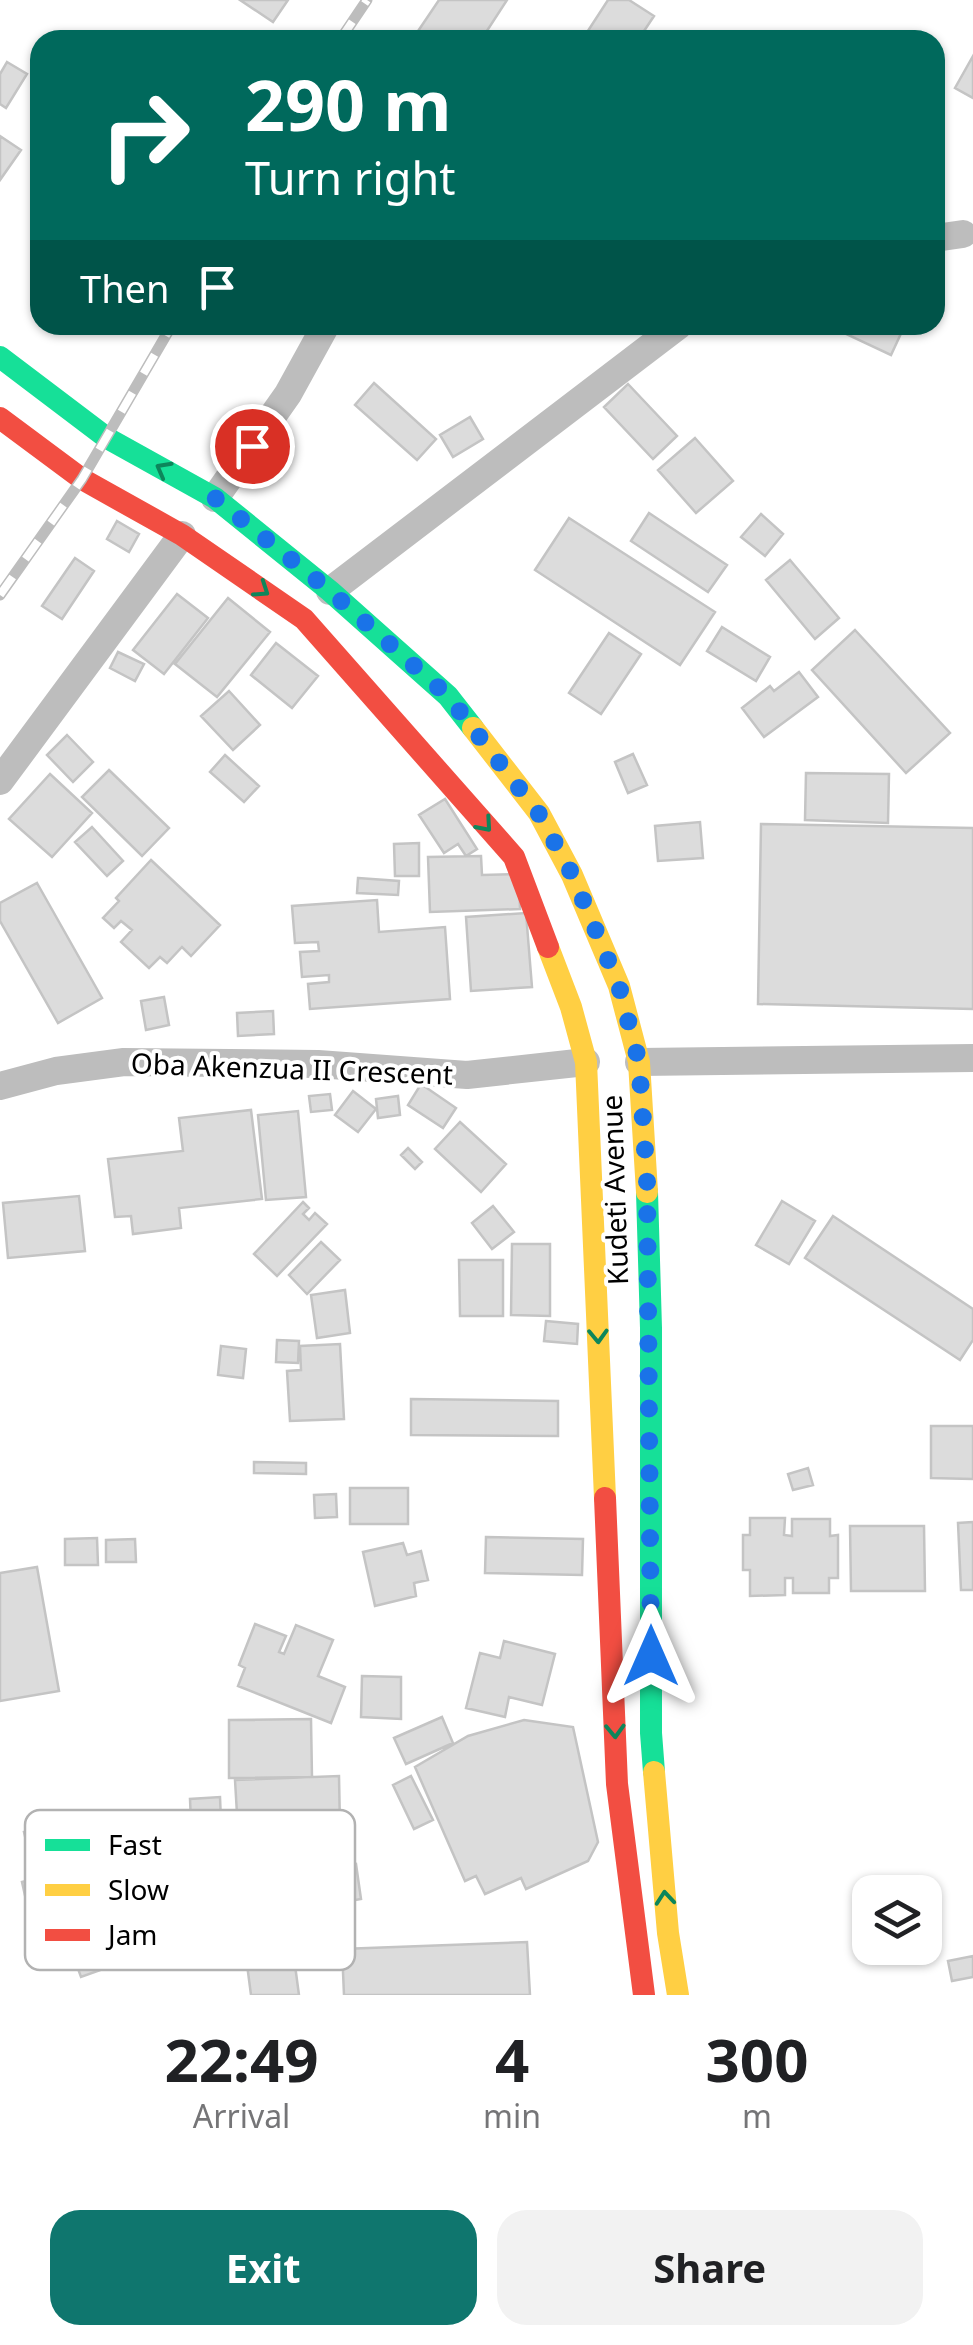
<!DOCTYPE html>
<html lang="en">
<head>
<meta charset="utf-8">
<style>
  body { margin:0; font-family:"Noto Sans",sans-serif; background:#f2f2f2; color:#202124; height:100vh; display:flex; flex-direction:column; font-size:38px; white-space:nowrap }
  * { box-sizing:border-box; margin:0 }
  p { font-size:32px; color:#757577 }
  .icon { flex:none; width:55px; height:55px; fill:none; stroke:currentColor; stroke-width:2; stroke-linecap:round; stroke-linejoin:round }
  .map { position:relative; height:1995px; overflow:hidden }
  .sheet { display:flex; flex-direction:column; background:#fff; flex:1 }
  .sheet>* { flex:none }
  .hud { position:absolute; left:30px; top:30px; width:915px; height:305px; border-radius:30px; box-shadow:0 2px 8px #0004; background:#00695c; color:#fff; overflow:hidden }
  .controls { position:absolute; left:852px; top:1875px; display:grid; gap:20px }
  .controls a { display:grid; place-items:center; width:90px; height:90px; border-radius:20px; background:#fff; box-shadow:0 2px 8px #0004; font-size:50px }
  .pin { position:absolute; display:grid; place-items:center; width:85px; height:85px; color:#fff; margin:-42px; border:5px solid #fff; border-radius:50%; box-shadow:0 2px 10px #0007 }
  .me { position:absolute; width:110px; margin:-55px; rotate:0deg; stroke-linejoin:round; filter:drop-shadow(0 0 8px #0008) }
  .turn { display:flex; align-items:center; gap:35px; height:210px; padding:0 50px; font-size:45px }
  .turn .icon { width:130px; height:130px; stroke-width:2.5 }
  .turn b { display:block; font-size:70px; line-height:85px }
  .then { display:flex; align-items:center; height:95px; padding:0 50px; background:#0003; gap:20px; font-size:38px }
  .eta { display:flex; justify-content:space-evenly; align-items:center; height:170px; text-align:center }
  .eta b { font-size:60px; font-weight:700; line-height:70px }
  .button { display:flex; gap:20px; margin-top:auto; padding:20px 50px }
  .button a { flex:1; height:115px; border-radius:30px; background:#0f766e; color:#fff; font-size:40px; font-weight:700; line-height:115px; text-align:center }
  .button a+a { background:#f2f2f2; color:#202124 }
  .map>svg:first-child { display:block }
  .building { fill:#dcdcdc; stroke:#c4c4c4; stroke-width:2.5 }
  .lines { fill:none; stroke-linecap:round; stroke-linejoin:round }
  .street { stroke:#bdbdbd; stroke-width:28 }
  .fast { stroke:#16e098; stroke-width:22 }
  .slow { stroke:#ffcf43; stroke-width:22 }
  .jam { stroke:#f24e42; stroke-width:22 }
  .rail-casing { stroke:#bdbdbd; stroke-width:11 }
  .rail { stroke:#fff; stroke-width:8; stroke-dasharray:22; stroke-linecap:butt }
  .oneway { stroke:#0d865b }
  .route { stroke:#1a73e8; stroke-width:18; stroke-dasharray:0 32.4 }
  .labels { text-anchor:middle; stroke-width:8; stroke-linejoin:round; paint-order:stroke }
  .street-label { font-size:28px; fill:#000; stroke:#fff }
  .key { fill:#fff; stroke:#b2b2b2; stroke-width:2.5 }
  .key-label { font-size:28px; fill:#000 }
</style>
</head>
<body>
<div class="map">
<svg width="973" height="1995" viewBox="0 0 973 1995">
  <rect width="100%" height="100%" fill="#fff"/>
  <path class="building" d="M 240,0 L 288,0 L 273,22 Z
    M 439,0 L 507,0 L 481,40 L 412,40 Z
    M 608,0 L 629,0 L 654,16 L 638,40 L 582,40 Z
    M 973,56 L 973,98 L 955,88 Z
    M 7,62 L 27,74 L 6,108 L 0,104 L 0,74 Z
    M 0,136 L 21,150 L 0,180 Z
    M 850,325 L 898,325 L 904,327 L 891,355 L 846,334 Z
    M 374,383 L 436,439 L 417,460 L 355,405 Z
    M 628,384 L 677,436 L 653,459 L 604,407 Z
    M 470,417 L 483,439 L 453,457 L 440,435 Z
    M 695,438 L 733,481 L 696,513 L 658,470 Z
    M 649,513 L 727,565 L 708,592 L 631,541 Z
    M 761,514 L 783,534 L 765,556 L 741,537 Z
    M 569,518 L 715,612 L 680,665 L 535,570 Z
    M 117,521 L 139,534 L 129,552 L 107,539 Z
    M 75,558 L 94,571 L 62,619 L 42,606 Z
    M 790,560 L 839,618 L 815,639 L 766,580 Z
    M 177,594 L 208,618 L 164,674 L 133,650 Z
    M 228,598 L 270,632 L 217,697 L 175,664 Z
    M 722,627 L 770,657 L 756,681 L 707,651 Z
    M 855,630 L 950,733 L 906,773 L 812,670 Z
    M 609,633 L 641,654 L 601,714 L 569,693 Z
    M 276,643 L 318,676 L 292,708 L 251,675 Z
    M 118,652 L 144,664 L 135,681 L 110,668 Z
    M 799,672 L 818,697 L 764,737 L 742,708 L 770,686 L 774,691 Z
    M 229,691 L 260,725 L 233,750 L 201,716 Z
    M 67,735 L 93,762 L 73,782 L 47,755 Z
    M 633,754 L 647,785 L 628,793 L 615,762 Z
    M 225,755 L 259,786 L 244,802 L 210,772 Z
    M 109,770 L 169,828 L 142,856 L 82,797 Z
    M 806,773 L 889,774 L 888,823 L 805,820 Z
    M 50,774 L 92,813 L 52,857 L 9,819 Z
    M 445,799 L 477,849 L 466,856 L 458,844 L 444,853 L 419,815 Z
    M 700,822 L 703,858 L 658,861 L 655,826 Z
    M 761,824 L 973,828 L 973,1009 L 758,1004 Z
    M 92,827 L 123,861 L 107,876 L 75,842 Z
    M 419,843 L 419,876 L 395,876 L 394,844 Z
    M 481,856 L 482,875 L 519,874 L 520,909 L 430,912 L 428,857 Z
    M 151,860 L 220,925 L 191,956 L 182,947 L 167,963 L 160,957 L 149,968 L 121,942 L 132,930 L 121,921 L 114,928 L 103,918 L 119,901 L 116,898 Z
    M 358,878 L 399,881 L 398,895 L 357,893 Z
    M 37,883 L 102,998 L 58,1023 L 0,921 L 0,903 Z
    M 377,900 L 379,932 L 445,927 L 450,999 L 310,1009 L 308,984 L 329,982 L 329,975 L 302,977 L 300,952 L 319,951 L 318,942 L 295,943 L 292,906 Z
    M 526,913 L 532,987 L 471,991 L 466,917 Z
    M 164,997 L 169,1025 L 146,1030 L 141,1001 Z
    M 273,1011 L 274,1034 L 238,1036 L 237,1013 Z
    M 421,1084 L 456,1108 L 443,1128 L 408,1105 Z
    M 353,1091 L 376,1109 L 358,1132 L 335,1115 Z
    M 330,1094 L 332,1110 L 311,1112 L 309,1096 Z
    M 398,1096 L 400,1115 L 378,1118 L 376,1099 Z
    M 251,1110 L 262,1199 L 179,1208 L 181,1228 L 133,1234 L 131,1216 L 115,1217 L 108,1159 L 183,1151 L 179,1118 Z
    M 298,1111 L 306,1197 L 266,1200 L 258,1115 Z
    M 460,1122 L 506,1164 L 481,1192 L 435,1149 Z
    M 408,1148 L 422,1162 L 415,1169 L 401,1155 Z
    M 79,1196 L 85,1251 L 8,1258 L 3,1203 Z
    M 782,1201 L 815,1221 L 789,1264 L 756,1245 Z
    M 303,1202 L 309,1208 L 303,1214 L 309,1220 L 315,1213 L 327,1224 L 277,1276 L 254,1254 Z
    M 493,1206 L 514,1232 L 492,1249 L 472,1223 Z
    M 833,1216 L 973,1309 L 973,1340 L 960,1360 L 805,1258 Z
    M 321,1242 L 340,1260 L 307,1294 L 289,1275 Z
    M 512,1244 L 550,1244 L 550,1316 L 511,1315 Z
    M 459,1260 L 503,1260 L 503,1316 L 460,1316 Z
    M 345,1290 L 350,1333 L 317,1338 L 311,1295 Z
    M 546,1321 L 578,1324 L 577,1344 L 544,1341 Z
    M 277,1340 L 299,1341 L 298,1363 L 276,1362 Z
    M 340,1344 L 344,1419 L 290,1421 L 287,1371 L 301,1370 L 300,1346 Z
    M 221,1346 L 246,1349 L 243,1378 L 218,1375 Z
    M 411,1399 L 558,1401 L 558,1436 L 411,1435 Z
    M 931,1426 L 973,1426 L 973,1479 L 931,1478 Z
    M 254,1462 L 306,1463 L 306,1474 L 254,1473 Z
    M 808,1468 L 813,1485 L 793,1490 L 788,1474 Z
    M 350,1488 L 408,1488 L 408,1524 L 350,1524 Z
    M 336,1494 L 337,1517 L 315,1518 L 314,1495 Z
    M 750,1518 L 785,1518 L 784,1535 L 792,1536 L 792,1519 L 830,1519 L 830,1536 L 838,1535 L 838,1578 L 829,1578 L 829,1593 L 793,1593 L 793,1578 L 785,1578 L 785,1595 L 750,1596 L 750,1570 L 743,1570 L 743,1535 L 750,1535 Z
    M 973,1522 L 973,1590 L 961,1590 L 958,1523 Z
    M 850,1526 L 924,1526 L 925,1591 L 851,1591 Z
    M 486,1537 L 583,1539 L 582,1575 L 485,1573 Z
    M 97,1538 L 98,1565 L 65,1565 L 65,1539 Z
    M 135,1539 L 136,1562 L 106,1562 L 106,1540 Z
    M 403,1543 L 407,1555 L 421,1551 L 428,1580 L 414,1583 L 416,1596 L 375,1606 L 363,1552 Z
    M 37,1567 L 59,1691 L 0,1701 L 0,1573 Z
    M 255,1624 L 286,1636 L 279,1652 L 284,1654 L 296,1625 L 333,1640 L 318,1676 L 345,1687 L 331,1723 L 238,1686 L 245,1668 L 239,1665 Z
    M 504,1641 L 555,1654 L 542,1705 L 509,1697 L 505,1717 L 466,1708 L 480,1653 L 500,1658 Z
    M 362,1676 L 401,1677 L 401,1719 L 361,1717 Z
    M 442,1717 L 453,1743 L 406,1764 L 394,1738 Z
    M 311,1719 L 312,1777 L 229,1778 L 229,1720 Z
    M 524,1720 L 573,1727 L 598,1842 L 588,1861 L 526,1889 L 521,1878 L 485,1894 L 476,1876 L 465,1881 L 415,1767 L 468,1736 Z
    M 339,1776 L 340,1827 L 238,1831 L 235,1780 Z
    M 411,1776 L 433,1820 L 414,1829 L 393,1785 Z
    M 220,1797 L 225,1918 L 195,1919 L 190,1799 Z
    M 65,1824 L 85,1917 L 43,1926 L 41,1916 L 30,1918 L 22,1882 L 35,1879 L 24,1832 Z
    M 356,1864 L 361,1899 L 338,1903 L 332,1868 Z
    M 89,1921 L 106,1968 L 81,1977 L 64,1930 Z
    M 527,1942 L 530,1995 L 344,1995 L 342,1949 Z
    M 292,1943 L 299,1995 L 251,1995 L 245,1949 Z
    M 973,1956 L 973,1977 L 952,1981 L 948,1961 Z"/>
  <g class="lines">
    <path class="street" d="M 935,238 L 963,234
      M 215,498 L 288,394 L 326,325
      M 330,591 L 679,325
      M 0,781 L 182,535
      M 639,1062 L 973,1058
      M 0,1086 L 56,1071 L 124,1062 L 318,1064 L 467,1075 L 586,1062"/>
    <path class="fast" d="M 0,357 L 107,438 L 215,498 L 330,591 L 448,696 L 473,728
      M 647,1192 L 651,1328 L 651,1733 L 654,1772"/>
    <path class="slow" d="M 473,728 L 539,813 L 572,875 L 619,986 L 639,1062 L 647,1192
      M 548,947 L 571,1007 L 586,1062 L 605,1498
      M 654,1772 L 668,1933 L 678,1995"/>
    <path class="jam" d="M 0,418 L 82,479 L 182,535 L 304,619 L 514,857 L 548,947
      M 605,1498 L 617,1784 L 644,1995"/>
    <defs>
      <path id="rail" d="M 340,40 L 367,0
        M 0,595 L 82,479 L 172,325"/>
    </defs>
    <use href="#rail" class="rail-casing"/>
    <use href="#rail" class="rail"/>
  </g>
  <defs><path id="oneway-chevron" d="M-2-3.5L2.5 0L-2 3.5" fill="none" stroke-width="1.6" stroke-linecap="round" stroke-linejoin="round" transform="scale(2.5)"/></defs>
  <g class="oneway">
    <use href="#oneway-chevron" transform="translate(163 469) rotate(-151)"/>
    <use href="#oneway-chevron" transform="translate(262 590) rotate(34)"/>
    <use href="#oneway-chevron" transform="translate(485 825) rotate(49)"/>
    <use href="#oneway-chevron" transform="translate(598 1336) rotate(88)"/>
    <use href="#oneway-chevron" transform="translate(615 1731) rotate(88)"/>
    <use href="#oneway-chevron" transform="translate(665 1898) rotate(-95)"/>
  </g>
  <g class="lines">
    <path class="route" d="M 252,446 L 215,498 L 330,591 L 448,696 L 539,814 L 572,874 L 619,986 L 639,1062 L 647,1179 L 651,1656"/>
  </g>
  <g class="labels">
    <g class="street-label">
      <text transform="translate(292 1069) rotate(2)" y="10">Oba Akenzua II Crescent</text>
      <text transform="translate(615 1190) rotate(-92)" y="10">Kudeti Avenue</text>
    </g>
  </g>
  <rect x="25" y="1810" width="330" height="160" rx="15" class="key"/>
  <rect x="45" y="1839" width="45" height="12" fill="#16e098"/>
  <rect x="45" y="1884" width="45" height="12" fill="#ffcf43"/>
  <rect x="45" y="1929" width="45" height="12" fill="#f24e42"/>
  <g class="key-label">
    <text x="108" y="1855">Fast</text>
    <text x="108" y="1900">Slow</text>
    <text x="108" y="1945">Jam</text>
  </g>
</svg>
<div class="controls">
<a><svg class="icon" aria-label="layers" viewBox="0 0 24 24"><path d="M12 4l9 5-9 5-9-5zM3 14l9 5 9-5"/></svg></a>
</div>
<div class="pin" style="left:252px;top:446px;background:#d93025"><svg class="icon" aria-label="arrive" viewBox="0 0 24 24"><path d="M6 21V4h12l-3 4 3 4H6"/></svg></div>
<svg class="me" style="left:651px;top:1656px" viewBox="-20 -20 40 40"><path d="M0-17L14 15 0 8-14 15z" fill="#1a73e8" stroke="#fff" stroke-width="4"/></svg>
<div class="hud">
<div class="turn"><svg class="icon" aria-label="right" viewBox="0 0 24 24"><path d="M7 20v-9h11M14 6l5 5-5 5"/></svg><div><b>290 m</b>Turn right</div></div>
<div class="then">Then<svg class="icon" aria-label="arrive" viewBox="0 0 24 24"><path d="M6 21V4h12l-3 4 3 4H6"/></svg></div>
</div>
</div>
<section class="sheet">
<div class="eta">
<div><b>22:49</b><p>Arrival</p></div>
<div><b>4</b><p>min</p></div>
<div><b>300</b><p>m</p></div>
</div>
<div class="button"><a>Exit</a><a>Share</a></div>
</section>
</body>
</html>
